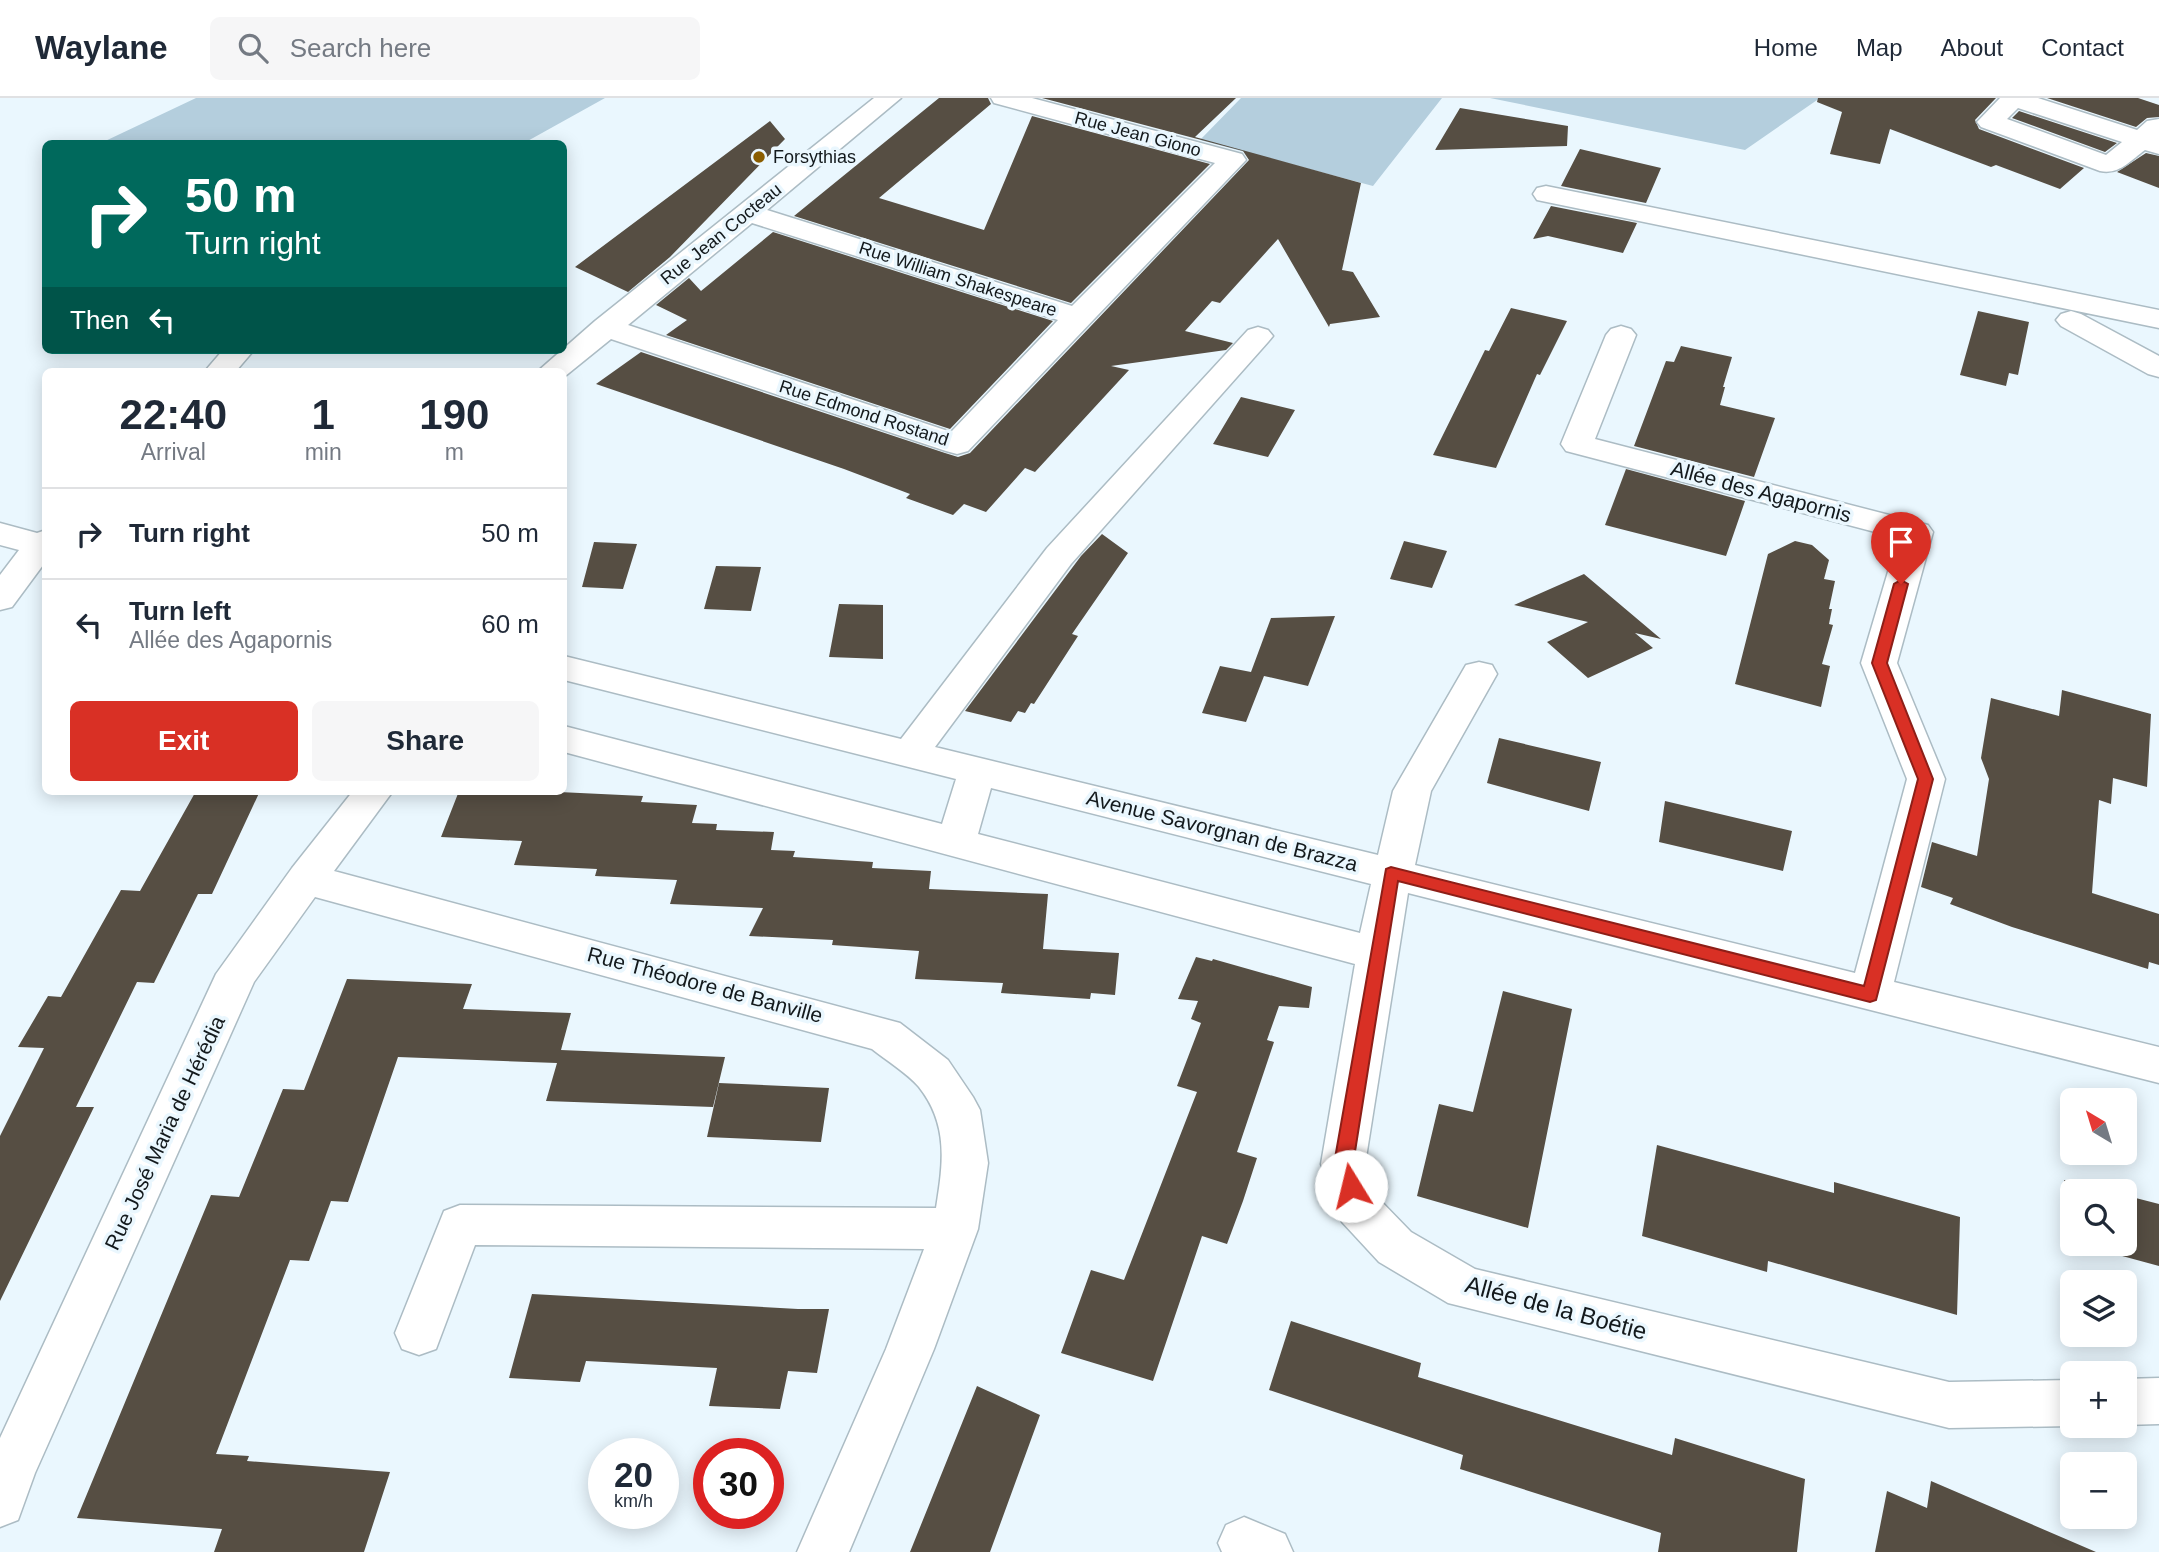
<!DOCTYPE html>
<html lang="en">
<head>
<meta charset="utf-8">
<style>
  body { margin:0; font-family:Arial,sans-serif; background:#f6f6f7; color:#1f2937; height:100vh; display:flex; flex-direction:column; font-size:26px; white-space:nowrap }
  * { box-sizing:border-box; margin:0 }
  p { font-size:23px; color:#747a83 }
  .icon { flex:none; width:38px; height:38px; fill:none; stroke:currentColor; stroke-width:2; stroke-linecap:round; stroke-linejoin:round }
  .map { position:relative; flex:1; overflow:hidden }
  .details { position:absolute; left:42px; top:270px; width:525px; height:427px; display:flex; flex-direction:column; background:#fff; border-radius:10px; box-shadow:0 4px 18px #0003 }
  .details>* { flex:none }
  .hud { position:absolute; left:42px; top:42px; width:525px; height:214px; border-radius:10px; box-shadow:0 4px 18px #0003; background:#00695c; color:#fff; overflow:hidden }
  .needle { width:46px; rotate:322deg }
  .fabs { position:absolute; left:2060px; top:990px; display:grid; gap:14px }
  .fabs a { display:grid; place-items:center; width:77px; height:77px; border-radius:10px; background:#fff; box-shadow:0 4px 18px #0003; font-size:35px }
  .speed { position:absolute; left:588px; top:1340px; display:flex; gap:14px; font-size:35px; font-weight:700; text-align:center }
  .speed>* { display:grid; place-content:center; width:91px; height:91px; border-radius:50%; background:#fff; box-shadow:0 4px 18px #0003; line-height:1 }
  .speed small { font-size:18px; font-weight:400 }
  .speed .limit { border:10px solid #d22; background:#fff; color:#111 }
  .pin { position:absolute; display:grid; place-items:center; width:60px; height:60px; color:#fff; margin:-72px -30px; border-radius:50% 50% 50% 0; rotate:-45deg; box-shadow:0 0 7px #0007 }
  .pin .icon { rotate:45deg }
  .me { position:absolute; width:77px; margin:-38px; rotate:351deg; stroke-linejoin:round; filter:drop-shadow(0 0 5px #0008) }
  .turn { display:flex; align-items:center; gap:24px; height:147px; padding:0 28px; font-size:32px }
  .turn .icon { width:91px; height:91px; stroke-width:2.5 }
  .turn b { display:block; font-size:49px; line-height:60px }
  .then { display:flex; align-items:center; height:66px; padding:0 28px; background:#0003; gap:14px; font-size:26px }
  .eta { display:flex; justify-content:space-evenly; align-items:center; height:119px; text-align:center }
  .eta b { font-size:42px; font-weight:800; line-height:49px }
  .button { display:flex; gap:14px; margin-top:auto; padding:14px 28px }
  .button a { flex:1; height:80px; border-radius:10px; background:#d93025; color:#fff; font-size:28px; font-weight:800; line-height:80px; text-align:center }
  .button a+a { background:#f6f6f7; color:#1f2937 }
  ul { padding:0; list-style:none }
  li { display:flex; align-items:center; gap:21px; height:91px; padding:0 28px; border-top:2px solid #e0e1e3 }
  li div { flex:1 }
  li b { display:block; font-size:26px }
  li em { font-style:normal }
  header { display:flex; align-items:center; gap:42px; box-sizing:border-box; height:98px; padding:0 35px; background:#fff; border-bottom:2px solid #e0e1e3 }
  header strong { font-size:33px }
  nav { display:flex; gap:38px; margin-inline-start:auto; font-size:24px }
  .search { width:490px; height:63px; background:#f6f6f7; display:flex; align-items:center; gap:18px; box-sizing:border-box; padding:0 24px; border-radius:10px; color:#747a83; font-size:26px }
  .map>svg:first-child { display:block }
  .green { fill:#b4cedd }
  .building { fill:#564e43 }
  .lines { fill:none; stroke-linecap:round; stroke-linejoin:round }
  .minor-casing { stroke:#acbcc4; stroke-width:3 }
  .minor { fill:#fff; fill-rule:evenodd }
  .route { fill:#d93025; stroke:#8d1f18; stroke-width:2 }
  .poi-dot { fill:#8a5d00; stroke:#eaf7fe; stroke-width:2.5 }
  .labels { text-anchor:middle; stroke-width:7; stroke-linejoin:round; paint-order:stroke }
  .far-street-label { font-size:18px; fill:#13191c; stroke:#eaf7fe }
  .far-poi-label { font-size:18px; fill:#13191c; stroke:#eaf7fe; text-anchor:start }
  .street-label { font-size:21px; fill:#13191c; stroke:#eaf7fe }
  .near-street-label { font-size:24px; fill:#13191c; stroke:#eaf7fe }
</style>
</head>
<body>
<header>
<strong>Waylane</strong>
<div class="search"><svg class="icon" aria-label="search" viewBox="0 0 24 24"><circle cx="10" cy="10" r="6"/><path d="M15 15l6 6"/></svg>Search here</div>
<nav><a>Home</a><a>Map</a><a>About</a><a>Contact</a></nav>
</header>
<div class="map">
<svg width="2159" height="1454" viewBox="0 0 2159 1454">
  <rect width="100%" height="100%" fill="#eaf7fe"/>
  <path class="green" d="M 196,0 L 605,0 L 524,45 L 101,45 Z
    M 1241,0 L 1442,0 L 1373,88 L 1200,42 Z
    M 1490,0 L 1820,0 L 1745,52 Z"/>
  <path class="building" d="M 939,0 L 988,0 L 991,6 L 879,100 L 984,132 L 1032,18 L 1210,66 L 1071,205 L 794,118 Z
    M 1042,0 L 1236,0 L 1195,39 L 1361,85 L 1342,172 L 1353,174 L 1380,219 L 1330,226 L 1329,229 L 1278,141 L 1220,205 L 1212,203 L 1185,233 L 1233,245 L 1226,252 L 1111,268 L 1129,272 L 1035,374 L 1025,370 L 986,414 L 964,406 L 953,417 L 906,400 L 910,396 L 844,371 L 596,286 L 641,254 L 945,355 L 958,359 L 970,355 L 1249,62 L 1243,53 Z
    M 1818,0 L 1996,0 L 1975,22 L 1979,31 L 2084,70 L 2060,91 L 1996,67 L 1991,69 L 1890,31 L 1880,66 L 1830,56 L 1842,14 L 1817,4 Z
    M 2047,0 L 2138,0 L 2159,7 L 2159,19 L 2147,20 L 2136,29 Z
    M 1460,10 L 1568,28 L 1567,48 L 1435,52 Z
    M 2019,13 L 2117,45 L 2105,54 L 2012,20 Z
    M 770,23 L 785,41 L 670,159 L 628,194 L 575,169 Z
    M 1580,51 L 1661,70 L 1646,105 L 1561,88 Z
    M 2146,55 L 2159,58 L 2159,90 L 2117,74 Z
    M 1551,108 L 1637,125 L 1623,155 L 1548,138 L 1533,141 Z
    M 773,134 L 1053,223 L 950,331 L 666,237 L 687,222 L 656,207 L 689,180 L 701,193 Z
    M 1511,210 L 1567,223 L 1540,277 L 1537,276 L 1496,370 L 1433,357 L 1485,252 L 1489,253 Z
    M 1978,213 L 2029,224 L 2018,277 L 2009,275 L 2006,288 L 1960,277 Z
    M 1681,248 L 1732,259 L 1723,289 L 1725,289 L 1720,307 L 1775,320 L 1754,379 L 1634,348 L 1666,263 L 1674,264 Z
    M 1241,299 L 1295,312 L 1268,359 L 1213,346 Z
    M 1626,371 L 1745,403 L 1726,458 L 1605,427 Z
    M 1102,436 L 1128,455 L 1072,536 L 1078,538 L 1034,606 L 1031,605 L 1025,615 L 1018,613 L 1011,624 L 965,613 L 1081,458 Z
    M 1404,443 L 1447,453 L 1432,490 L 1390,481 Z
    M 1795,443 L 1812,447 L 1829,462 L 1824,481 L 1835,483 L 1829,511 L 1832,511 L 1829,526 L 1833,527 L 1822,566 L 1830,568 L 1821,609 L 1735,586 L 1768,456 Z
    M 594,444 L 637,446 L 623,491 L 582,489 Z
    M 716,468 L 761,469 L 751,513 L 704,511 Z
    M 1584,476 L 1661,541 L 1635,535 L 1653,550 L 1588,580 L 1547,544 L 1588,524 L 1514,507 Z
    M 839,506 L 883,507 L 883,561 L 829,559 Z
    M 1335,518 L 1308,588 L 1264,578 L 1246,624 L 1202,615 L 1220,568 L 1251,574 L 1271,520 Z
    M 2062,592 L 2151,616 L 2147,689 L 2113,680 L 2111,706 L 2099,702 L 2092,795 L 2159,816 L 2159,867 L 2149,864 L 2148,871 L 2012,829 L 1950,806 L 1953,800 L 1921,789 L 1932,744 L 1977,758 L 1989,681 L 1981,660 L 1991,600 L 2059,618 Z
    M 1499,640 L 1601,664 L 1589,713 L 1487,685 Z
    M 196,693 L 260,693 L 212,796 L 198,796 L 154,885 L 137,884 L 76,1009 L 94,1009 L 0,1203 L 0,1038 L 44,950 L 18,949 L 48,898 L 61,899 L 121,792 L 140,793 Z
    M 459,693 L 538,693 L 643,698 L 641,704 L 697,707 L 692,725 L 717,726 L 716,732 L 774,734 L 771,752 L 795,753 L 793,759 L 873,764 L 872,770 L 931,773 L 929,791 L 1048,796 L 1043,851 L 1119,855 L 1115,897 L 1091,895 L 1090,901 L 1001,895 L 1003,885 L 915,881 L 919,853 L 832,847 L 833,842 L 749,838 L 763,810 L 670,806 L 677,782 L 595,778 L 597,771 L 514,767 L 522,743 L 441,739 Z
    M 1665,703 L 1792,733 L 1783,773 L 1659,744 Z
    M 1196,859 L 1212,863 L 1213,861 L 1312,889 L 1309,910 L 1279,908 L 1267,942 L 1274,944 L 1237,1054 L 1257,1060 L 1243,1103 L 1227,1146 L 1202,1138 L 1153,1283 L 1061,1255 L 1091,1172 L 1124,1182 L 1197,994 L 1177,988 L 1201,925 L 1191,921 L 1198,903 L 1178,901 Z
    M 347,881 L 472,886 L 463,911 L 571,915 L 561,952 L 725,959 L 713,1009 L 546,1003 L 557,965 L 398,959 L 348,1104 L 331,1103 L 309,1163 L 290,1162 L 216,1356 L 249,1358 L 247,1363 L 390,1374 L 364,1454 L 214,1454 L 222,1431 L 77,1420 L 211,1097 L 239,1099 L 283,991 L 304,992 Z
    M 1503,893 L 1572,911 L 1528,1130 L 1417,1098 L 1439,1006 L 1473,1014 Z
    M 719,985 L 829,990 L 821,1044 L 707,1039 Z
    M 1657,1047 L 1834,1095 L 1834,1084 L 1960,1119 L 1957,1217 L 1768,1163 L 1767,1174 L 1642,1138 Z
    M 2064,1082 L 2110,1094 L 2072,1094 L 2072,1145 L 2065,1143 Z
    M 2124,1097 L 2159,1106 L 2159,1168 L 2078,1146 L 2124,1146 Z
    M 532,1196 L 798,1211 L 829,1211 L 817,1275 L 788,1273 L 780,1311 L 709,1308 L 717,1270 L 586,1263 L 580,1284 L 509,1280 Z
    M 1291,1223 L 1421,1265 L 1418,1279 L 1672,1357 L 1675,1340 L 1805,1381 L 1797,1454 L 1658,1454 L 1661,1435 L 1460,1371 L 1463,1357 L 1269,1292 Z
    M 977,1288 L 1040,1317 L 990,1454 L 910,1454 Z
    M 1931,1383 L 2096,1454 L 1875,1454 L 1887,1393 L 1927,1410 Z"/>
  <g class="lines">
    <defs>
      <path id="minor" d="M 874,0 L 901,0 L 767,112 L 1072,208 L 1215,65 L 994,5 L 991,0 L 1032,0 L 1242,56 L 1246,62 L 968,353 L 957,356 L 946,353 L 611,241 L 564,279 L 564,273 L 538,273 L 595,223 ZM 752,125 L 1058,222 L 951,334 L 628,227 Z
        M 2000,0 L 2038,0 L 2137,32 L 2147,23 L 2159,21 L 2159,56 L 2145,52 C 2130,63 2119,77 2100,73 L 1981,29 L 1977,24 ZM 2018,10 L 2122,44 L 2106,57 L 2007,21 Z
        M 1546,88 L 2159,212 L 2159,230 L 1537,102 L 1533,96 L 1537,90 Z
        M 2071,213 L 2081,216 L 2159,258 L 2159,279 L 2148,276 L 2061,228 L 2056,222 L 2061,216 Z
        M 1621,228 L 1631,231 L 1636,237 L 1595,341 L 1928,427 L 1933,434 L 1897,565 L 1945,681 L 1894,884 L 2159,949 L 2159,985 L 1408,795 L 1365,1066 L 1377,1099 L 1411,1134 L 1475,1171 L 1949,1284 L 2072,1282 L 2072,1328 L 1949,1330 L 1448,1205 L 1379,1164 L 1342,1124 L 1321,1066 L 1355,866 L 564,654 L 564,628 L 942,726 L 956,681 L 564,582 L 564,558 L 901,641 L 1047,450 L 1248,232 L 1258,229 L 1268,232 L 1273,238 L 1268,244 L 1071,466 L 935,649 L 1378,757 L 1393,693 L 1466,567 L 1479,564 L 1492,567 L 1497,576 L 1431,693 L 1415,767 L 1855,875 L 1907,681 L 1861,565 L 1898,440 L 1566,353 L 1561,346 L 1606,237 L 1611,231 ZM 991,690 L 1371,786 L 1360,835 L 978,736 Z
        M 223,252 L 254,252 L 236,273 L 205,273 Z
        M 0,425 L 37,435 L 46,432 L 46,463 L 12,509 L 0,512 L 0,477 L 19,452 L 0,447 Z
        M 353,693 L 393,693 L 334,773 L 900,925 L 948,962 L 973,999 L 980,1012 L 988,1065 L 978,1131 L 934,1251 L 849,1454 L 797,1454 L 886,1251 L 924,1151 L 475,1147 L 436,1251 L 419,1257 L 402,1251 L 395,1235 L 444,1113 L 460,1107 L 936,1110 C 943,1066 949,1027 919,989 C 907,975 887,963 872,951 L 315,799 L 254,884 L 35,1375 L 18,1422 L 0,1429 L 0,1340 L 216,876 L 292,770 Z
        M 2159,1280 L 2159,1326 L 2124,1327 L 2124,1281 Z
        M 1244,1419 L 1285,1436 L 1293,1454 L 1222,1454 L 1218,1445 L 1226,1427 Z"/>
    </defs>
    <use href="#minor" class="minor-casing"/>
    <use href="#minor" class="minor"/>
  </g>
  <path class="route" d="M 1901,482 L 1908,486 L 1887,565 L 1933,681 L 1876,902 L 1870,904 L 1398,783 L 1353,1066 L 1360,1088 L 1357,1094 L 1351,1096 L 1344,1094 L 1334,1066 L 1386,771 L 1391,769 L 1864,888 L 1918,681 L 1872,565 L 1894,486 Z"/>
  <circle class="poi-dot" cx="759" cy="59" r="7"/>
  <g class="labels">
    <g class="far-street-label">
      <text transform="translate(1138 36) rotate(15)" y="6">Rue Jean Giono</text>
      <text transform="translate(721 136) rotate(-39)" y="6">Rue Jean Cocteau</text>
      <text transform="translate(958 181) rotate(18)" y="6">Rue William Shakespeare</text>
      <text transform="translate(864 315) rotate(18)" y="6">Rue Edmond Rostand</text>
    </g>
    <g class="far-poi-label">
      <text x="773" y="65">Forsythias</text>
    </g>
    <g class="street-label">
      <text transform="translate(1761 394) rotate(15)" y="7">Allée des Agapornis</text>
      <text transform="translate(1222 733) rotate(14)" y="7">Avenue Savorgnan de Brazza</text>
      <text transform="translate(705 887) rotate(15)" y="7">Rue Théodore de Banville</text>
      <text transform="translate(165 1035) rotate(-65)" y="7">Rue José Maria de Hérédia</text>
    </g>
    <g class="near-street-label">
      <text transform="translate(1556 1210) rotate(15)" y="8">Allée de la Boétie</text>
    </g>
  </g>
</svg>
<div class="fabs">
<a><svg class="needle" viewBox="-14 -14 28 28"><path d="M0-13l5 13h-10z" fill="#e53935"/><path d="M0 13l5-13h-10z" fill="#747a83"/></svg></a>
<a><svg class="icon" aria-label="search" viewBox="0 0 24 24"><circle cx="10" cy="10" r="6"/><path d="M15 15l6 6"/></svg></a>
<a><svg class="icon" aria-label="layers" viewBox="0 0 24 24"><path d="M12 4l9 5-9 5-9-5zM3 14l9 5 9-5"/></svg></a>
<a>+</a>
<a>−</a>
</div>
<div class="speed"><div>20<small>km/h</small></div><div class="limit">30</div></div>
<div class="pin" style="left:1901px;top:486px;background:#d93025"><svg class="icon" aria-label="arrive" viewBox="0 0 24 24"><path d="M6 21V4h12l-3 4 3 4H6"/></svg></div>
<svg class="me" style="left:1351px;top:1088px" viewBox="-20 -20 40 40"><circle r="19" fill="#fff"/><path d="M0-13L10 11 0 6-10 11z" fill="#d93025"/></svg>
<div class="hud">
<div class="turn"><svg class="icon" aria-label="right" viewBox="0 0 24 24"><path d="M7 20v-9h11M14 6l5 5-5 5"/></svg><div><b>50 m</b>Turn right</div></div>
<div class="then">Then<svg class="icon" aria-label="left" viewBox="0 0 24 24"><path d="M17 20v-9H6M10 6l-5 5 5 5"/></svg></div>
</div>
<section class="details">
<div class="eta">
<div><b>22:40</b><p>Arrival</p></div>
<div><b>1</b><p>min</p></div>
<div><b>190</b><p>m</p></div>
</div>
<ul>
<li><svg class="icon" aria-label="right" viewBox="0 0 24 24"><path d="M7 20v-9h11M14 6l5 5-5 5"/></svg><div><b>Turn right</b></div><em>50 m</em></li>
<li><svg class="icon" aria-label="left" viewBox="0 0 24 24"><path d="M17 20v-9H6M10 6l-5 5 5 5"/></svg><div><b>Turn left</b><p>Allée des Agapornis</p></div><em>60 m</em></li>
</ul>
<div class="button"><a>Exit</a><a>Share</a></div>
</section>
</div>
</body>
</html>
